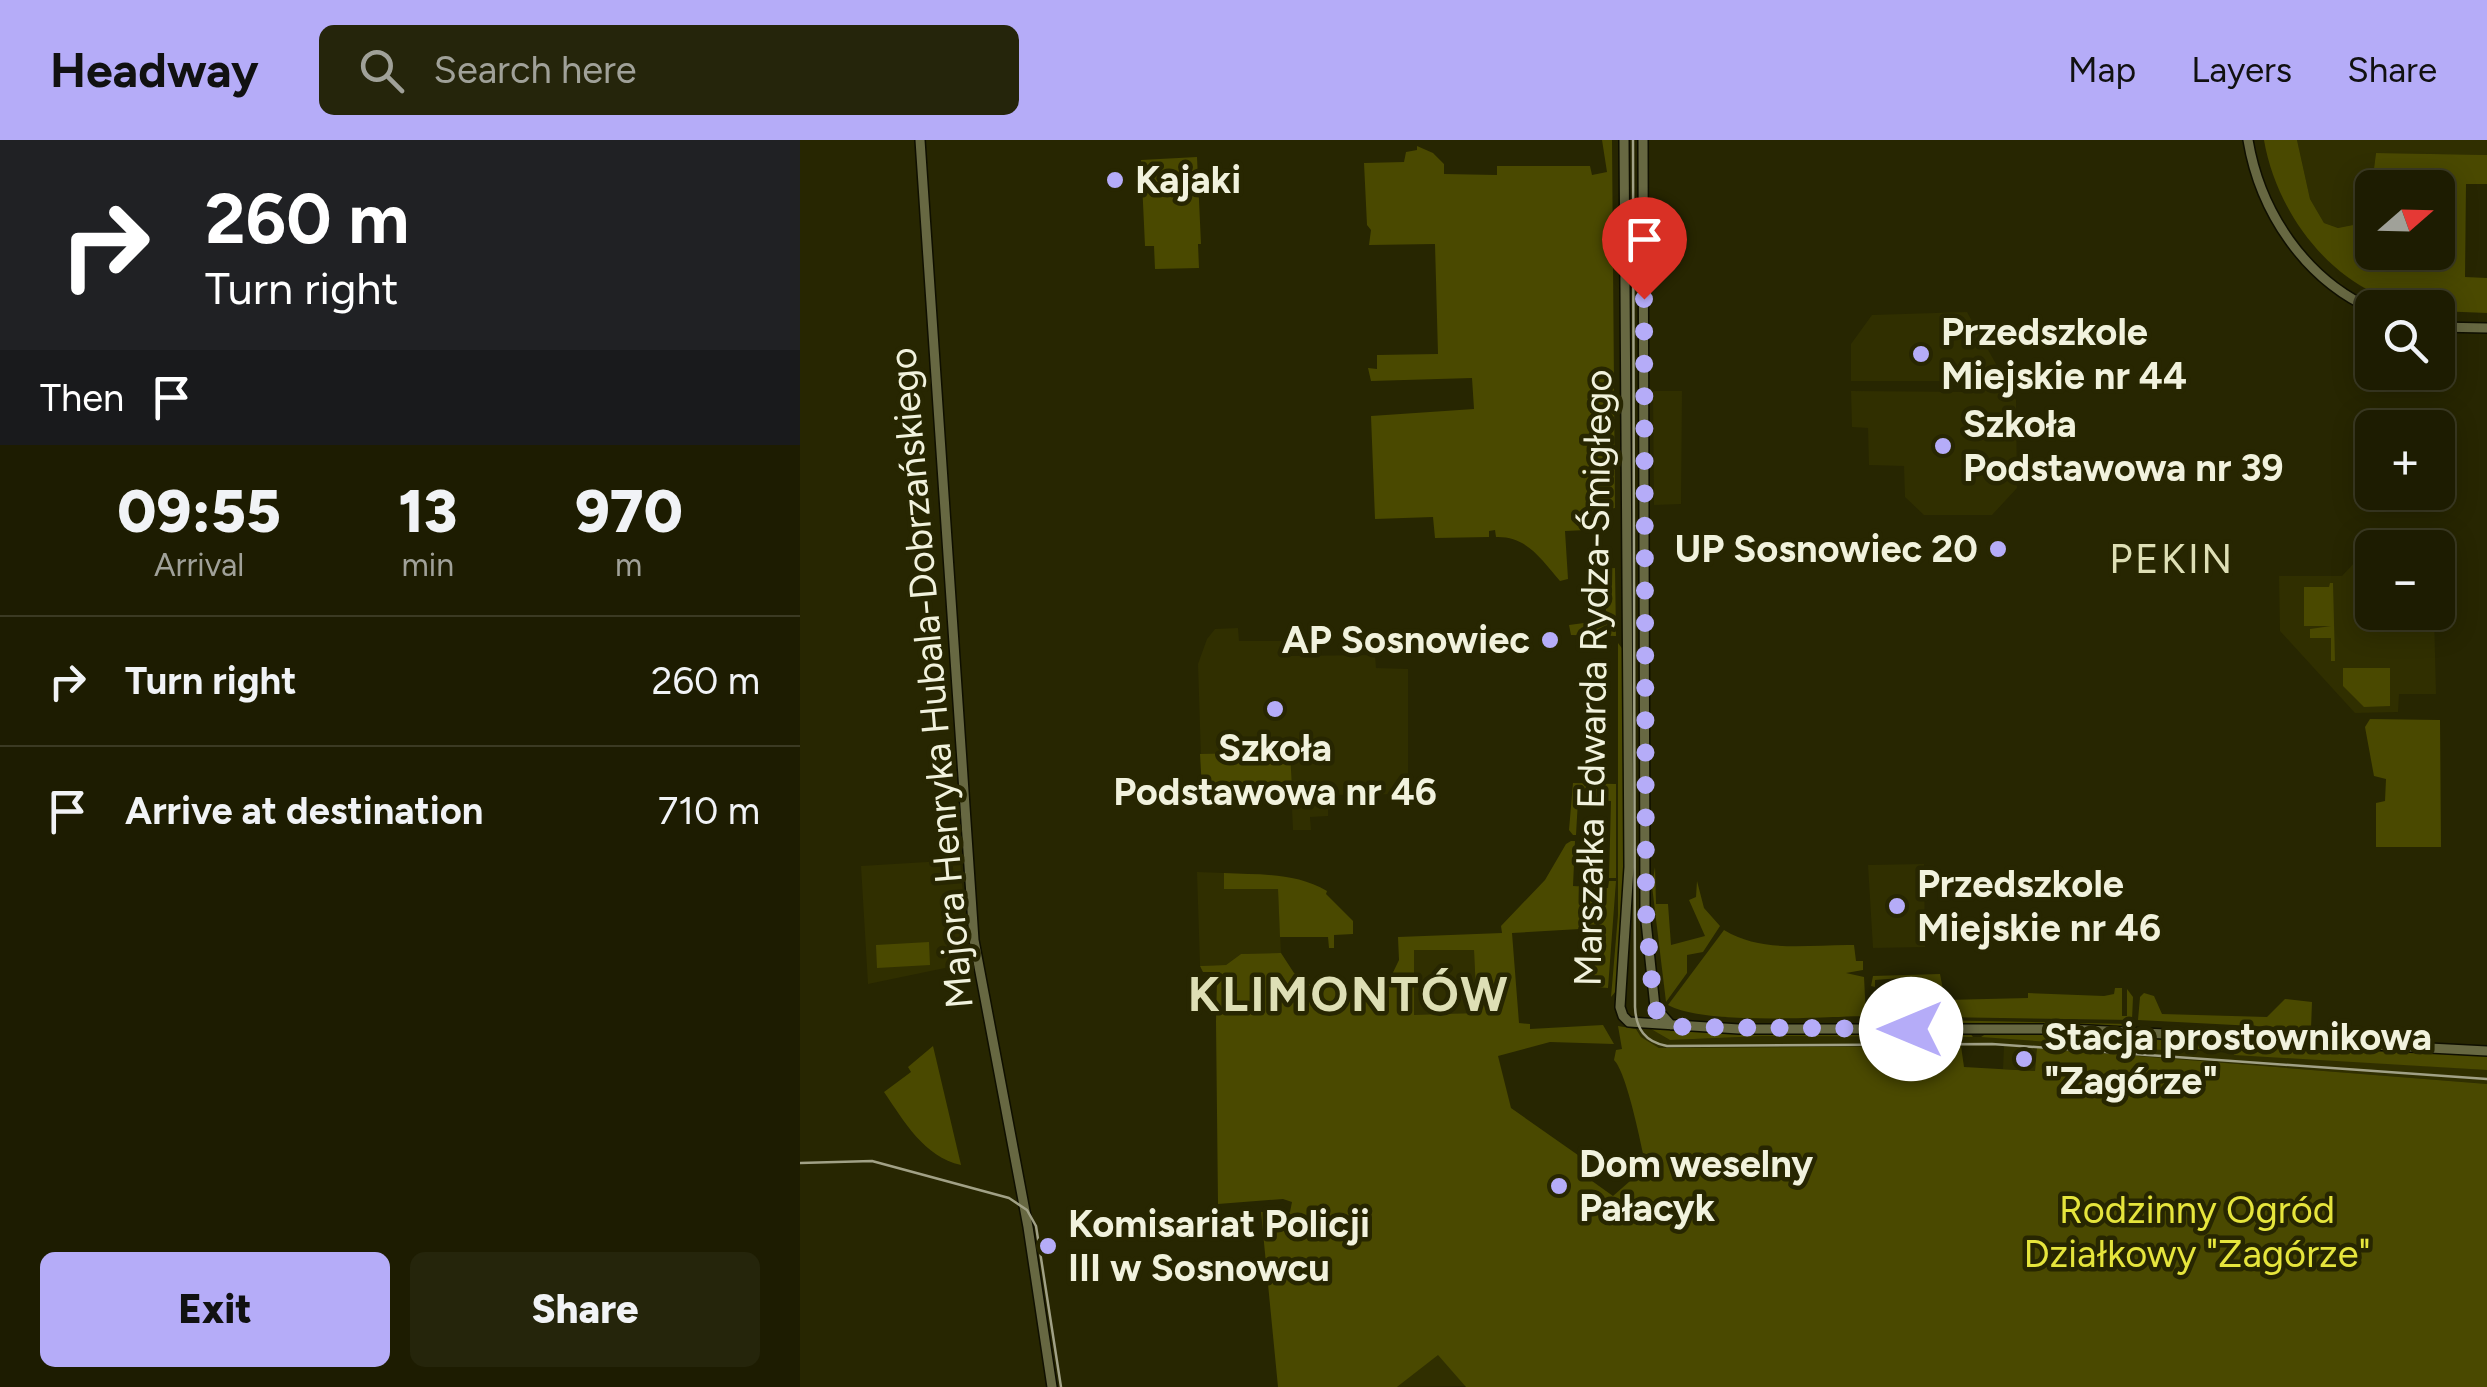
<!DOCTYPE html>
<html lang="en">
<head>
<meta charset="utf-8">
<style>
  body { margin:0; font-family:Figtree,sans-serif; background:#25250b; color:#f1f3f6; height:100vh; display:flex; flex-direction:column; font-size:38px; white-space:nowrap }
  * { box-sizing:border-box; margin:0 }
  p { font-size:32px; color:#a0a199 }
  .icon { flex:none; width:55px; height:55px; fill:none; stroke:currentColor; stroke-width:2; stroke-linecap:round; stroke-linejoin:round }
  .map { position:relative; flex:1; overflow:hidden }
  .side { display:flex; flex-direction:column; background:#1d1c01; width:800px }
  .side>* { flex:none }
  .hud { background:#202124; color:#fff; overflow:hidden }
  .needle { width:65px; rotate:70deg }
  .buttons { position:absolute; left:1555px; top:30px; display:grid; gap:20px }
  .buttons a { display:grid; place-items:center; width:100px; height:100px; border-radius:15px; background:#1d1c01; box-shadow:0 5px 25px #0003,0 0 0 2px #3b3a23; font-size:50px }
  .pin { position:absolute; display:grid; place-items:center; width:85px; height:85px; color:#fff; margin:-102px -42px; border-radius:50% 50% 50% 0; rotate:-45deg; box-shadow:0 0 10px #0007 }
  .pin .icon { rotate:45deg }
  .me { position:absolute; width:110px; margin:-55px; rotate:270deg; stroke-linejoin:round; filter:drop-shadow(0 0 8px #0008) }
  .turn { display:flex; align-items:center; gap:35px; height:210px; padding:0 40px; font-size:45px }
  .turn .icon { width:130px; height:130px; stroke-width:2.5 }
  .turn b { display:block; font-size:70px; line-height:85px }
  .then { display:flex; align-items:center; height:95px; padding:0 40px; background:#0003; gap:20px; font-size:38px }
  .eta { display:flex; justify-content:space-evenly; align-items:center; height:170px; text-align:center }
  .eta b { font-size:60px; font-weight:800; line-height:70px }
  .cta { display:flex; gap:20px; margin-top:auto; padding:20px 40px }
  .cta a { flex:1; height:115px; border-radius:15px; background:#b5acf8; color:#111; font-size:40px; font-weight:800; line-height:115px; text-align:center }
  .cta a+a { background:#25250b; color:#f1f3f6 }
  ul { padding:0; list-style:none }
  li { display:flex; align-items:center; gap:30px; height:130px; padding:0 40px; border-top:2px solid #3b3a23 }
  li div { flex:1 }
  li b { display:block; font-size:38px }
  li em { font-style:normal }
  header { display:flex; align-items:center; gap:60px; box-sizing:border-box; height:140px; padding:0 50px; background:#b5acf8; color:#111 }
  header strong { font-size:48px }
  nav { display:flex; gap:55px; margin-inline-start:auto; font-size:35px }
  .search { width:700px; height:90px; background:#25250b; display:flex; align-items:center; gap:25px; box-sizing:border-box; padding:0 35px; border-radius:15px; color:#a0a199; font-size:38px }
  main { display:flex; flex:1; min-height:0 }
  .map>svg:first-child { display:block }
  .built { fill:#302f00 }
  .green { fill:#4a4900; fill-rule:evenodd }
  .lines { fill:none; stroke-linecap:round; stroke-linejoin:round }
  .tertiary-casing { stroke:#0f0f00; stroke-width:12 }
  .tertiary { stroke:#676842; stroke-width:9 }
  .tram { stroke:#a1a186; stroke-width:2.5 }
  .route { stroke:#b5acf8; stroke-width:18; stroke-dasharray:0 32.4 }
  .poi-dot { fill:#b5acf8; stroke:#272601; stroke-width:4 }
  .labels { text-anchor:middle; stroke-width:9; stroke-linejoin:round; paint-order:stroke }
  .poi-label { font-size:38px; font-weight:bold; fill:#f1f2dd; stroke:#272601; text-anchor:start }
  .street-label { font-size:38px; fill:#f1f2dd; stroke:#272601 }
  .park-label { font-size:38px; fill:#e6e53c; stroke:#272601 }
  .neighbourhood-label { font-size:40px; letter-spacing:2.5px; fill:#dedfb5; stroke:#272601 }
  .district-label { font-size:48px; font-weight:bold; letter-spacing:2.5px; fill:#dedfb5; stroke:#272601 }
</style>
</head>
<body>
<header>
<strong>Headway</strong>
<div class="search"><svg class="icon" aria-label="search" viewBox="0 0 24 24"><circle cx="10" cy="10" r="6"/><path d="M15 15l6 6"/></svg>Search here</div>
<nav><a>Map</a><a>Layers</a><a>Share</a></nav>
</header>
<main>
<section class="side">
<div class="hud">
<div class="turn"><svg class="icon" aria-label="right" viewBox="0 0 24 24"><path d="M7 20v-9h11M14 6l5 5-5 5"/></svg><div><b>260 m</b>Turn right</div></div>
<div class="then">Then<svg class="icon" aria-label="arrive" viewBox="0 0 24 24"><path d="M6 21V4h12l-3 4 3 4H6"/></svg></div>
</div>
<div class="eta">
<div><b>09:55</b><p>Arrival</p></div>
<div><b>13</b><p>min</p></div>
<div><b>970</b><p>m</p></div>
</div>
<ul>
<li><svg class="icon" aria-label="right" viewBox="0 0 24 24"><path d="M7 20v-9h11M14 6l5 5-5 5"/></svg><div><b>Turn right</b></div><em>260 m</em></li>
<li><svg class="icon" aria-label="arrive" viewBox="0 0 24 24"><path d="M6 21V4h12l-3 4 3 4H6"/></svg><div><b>Arrive at destination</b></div><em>710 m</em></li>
</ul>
<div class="cta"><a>Exit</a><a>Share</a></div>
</section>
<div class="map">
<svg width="1687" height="1247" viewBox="0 0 1687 1247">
  <rect width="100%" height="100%" fill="#272601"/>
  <path class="built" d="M 1497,0 L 1687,0 L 1687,15 L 1576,13 L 1568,75 L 1563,83 L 1538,88 L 1524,83 L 1510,59 Z
    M 1167,172 L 1216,260 L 1217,348 L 1192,375 L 1124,375 L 1105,357 L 1104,326 L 1069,325 L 1068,288 L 1052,287 L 1051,251 L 1171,252 L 1171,241 L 1051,241 L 1051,204 L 1072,175 Z
    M 853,251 L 882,251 L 881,364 L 854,365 Z
    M 1632,404 L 1632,407 L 1572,408 L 1572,472 L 1634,473 L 1636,554 L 1599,554 L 1598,572 L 1555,573 L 1480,491 L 1479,436 L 1542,436 L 1571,405 Z
    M 438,488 L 439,501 L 488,501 L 489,516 L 575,515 L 576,528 L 608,529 L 608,654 L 528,655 L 528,676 L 510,677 L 511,690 L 493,690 L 491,648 L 402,649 L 398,524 L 407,499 L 415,489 Z
    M 160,720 L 169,823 L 68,844 L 61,726 Z
    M 1124,724 L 1125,807 L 1073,808 L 1068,725 Z
    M 397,732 L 424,733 L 425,749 L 478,749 L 481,813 L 441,814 L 426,825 L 400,826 Z
    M 614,809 L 674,809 L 677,873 L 614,876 Z
    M 836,889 L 851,889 L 870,900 L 963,896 L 1190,897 L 1642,927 L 1687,930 L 1687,944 L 1238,908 L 1235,931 L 1203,929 L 1204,906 L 859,908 L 841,897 Z
    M 638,1214 L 668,1246 L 597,1247 Z"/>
  <path class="green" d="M 802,0 L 812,0 L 815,368 L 809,369 L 808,389 L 765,391 L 768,439 L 760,441 C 741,419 727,396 696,397 L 695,390 L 689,391 L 689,397 L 635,398 L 633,377 L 575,379 L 571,276 L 674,269 L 672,238 L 571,241 L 568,228 L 577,229 L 577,215 L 638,214 L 635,104 L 569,105 L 571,90 L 567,85 L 564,23 L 604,22 L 606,12 L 617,10 L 617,6 L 633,13 L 644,24 L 644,34 L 697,35 L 697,26 L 790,26 L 792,35 L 807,32 Z
    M 1464,0 L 1497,0 L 1510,59 L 1524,83 L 1538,88 L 1563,83 L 1568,75 L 1576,13 L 1687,15 L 1687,44 L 1666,44 L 1665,137 L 1687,138 L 1687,173 L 1638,171 L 1638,168 C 1548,168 1478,83 1464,0 ZM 1572,48 L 1638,48 L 1638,112 L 1572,112 Z
    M 397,17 L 401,104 L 398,104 L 399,128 L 355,129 L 354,106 L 345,106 L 341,20 Z
    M 815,428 L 816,496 L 771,495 L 769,485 L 799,481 L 800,476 L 806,475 L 805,429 Z
    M 1530,443 L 1533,443 L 1535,521 L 1531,521 L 1531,498 L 1510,498 L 1510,489 L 1531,486 L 1504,486 L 1504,447 L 1529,447 Z
    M 818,503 L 824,511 L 824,759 L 816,851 L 811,857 L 818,775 Z
    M 1543,528 L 1590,528 L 1590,566 L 1564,567 L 1543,546 Z
    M 1570,579 L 1640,580 L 1641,707 L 1576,707 L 1576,663 L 1585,661 L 1586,639 L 1574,636 L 1565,587 Z
    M 490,612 L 492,648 L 402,649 L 400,614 Z
    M 773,643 L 816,644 L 816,738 L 809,738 L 811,661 L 778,660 L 776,695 L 773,695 L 769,690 Z
    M 771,701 L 775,701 L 773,746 L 808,748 L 809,741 L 816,741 L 808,848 L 795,847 L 791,810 L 798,808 L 797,788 L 712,793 L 719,883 L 730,884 L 730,889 L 803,885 L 814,904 L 750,902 L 698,916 L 711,968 L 785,1020 L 778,1031 L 813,1056 L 846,1027 C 841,1004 827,933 814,920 L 816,910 L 822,909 L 818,886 L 836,889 L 841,897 L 859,908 L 1161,906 L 1164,927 L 1235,931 L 1237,908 L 1687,944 L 1687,1247 L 666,1247 L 638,1215 L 597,1247 L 478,1247 L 461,1072 L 490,1072 L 492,1062 L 483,1059 L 418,1064 L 416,882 L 417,839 L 420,832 L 403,832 L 400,826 L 426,825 L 441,814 L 481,813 L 494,833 L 515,848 L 587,845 L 599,820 L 598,797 L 702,793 L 701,786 L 745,740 L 766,704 ZM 614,810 L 674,810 L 677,873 L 614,875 Z
    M 855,727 L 856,764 L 868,764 L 871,805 L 905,796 L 889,760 L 896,757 L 897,741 L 904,768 L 920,786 L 903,812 L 887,815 L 887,833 L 866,862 L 852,746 Z
    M 424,733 C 460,735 495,732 527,751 L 526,754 L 553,781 L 553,794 L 534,795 L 534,808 L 529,808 L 528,797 L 480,797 L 478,749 L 424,749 Z
    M 924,790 C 963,814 1011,804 1054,805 L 1056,821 L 1063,821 L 1063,830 L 1046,833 L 1064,837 L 1066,876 C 1021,877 904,885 868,865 Z
    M 129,802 L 130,825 L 77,828 L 76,805 Z
    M 1140,834 L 1145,860 L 1228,858 L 1228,853 L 1304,856 L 1314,854 L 1315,848 L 1322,848 L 1322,876 L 1327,876 L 1327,849 L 1333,857 L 1332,880 L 1072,876 L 1071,857 L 1075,854 L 1076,861 L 1115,859 L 1114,837 L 1075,840 L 1075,847 L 1071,846 L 1073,836 Z
    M 1344,853 L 1354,856 L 1362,874 L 1467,877 L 1485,859 L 1512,862 L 1511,889 L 1338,880 L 1340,857 Z
    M 1080,879 L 1330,884 L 1324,888 L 1080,885 Z
    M 851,889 L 930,893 L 1169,892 L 1173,897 L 963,896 L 870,900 Z
    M 1189,892 L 1353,896 L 1391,907 L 1390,912 L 1181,897 Z
    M 1397,904 L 1460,908 L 1461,904 L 1687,915 L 1687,930 L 1434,915 L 1433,911 L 1397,909 Z
    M 133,906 L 161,1025 C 124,1017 104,981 84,952 L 111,932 L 108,927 Z"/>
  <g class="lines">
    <defs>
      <path id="tertiary" d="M 120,0 L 174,800 L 228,1087 L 252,1247
        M 824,0 L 829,727 L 820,867 L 823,876 L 829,882 L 939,889 L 1269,889 L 1687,911
        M 843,0 L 845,772 L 855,867 L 871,885
        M 1448,0 C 1460,72 1505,139 1572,169
        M 1638,187 L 1687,188"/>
    </defs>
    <use href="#tertiary" class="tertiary-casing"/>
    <use href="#tertiary" class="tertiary"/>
    <path class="tram" d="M 833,0 L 835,867 C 836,889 845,902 867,906 L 1192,904 L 1687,939
      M 0,1023 L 72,1021 L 209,1058 L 227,1070 L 236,1086 L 261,1247"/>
  </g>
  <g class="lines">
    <path class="route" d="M 844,159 L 846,772 L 854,868 L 872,886 L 886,887 L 1111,889"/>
  </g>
  <g class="poi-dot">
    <circle cx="315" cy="40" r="10"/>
    <circle cx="1121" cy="214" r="10"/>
    <circle cx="1143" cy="306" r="10"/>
    <circle cx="1198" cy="409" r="10"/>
    <circle cx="750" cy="500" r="10"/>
    <circle cx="475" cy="569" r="10"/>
    <circle cx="1097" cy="766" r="10"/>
    <circle cx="1224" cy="919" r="10"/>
    <circle cx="759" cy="1046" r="10"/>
    <circle cx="248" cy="1106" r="10"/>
  </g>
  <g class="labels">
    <g class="poi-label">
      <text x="335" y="53">Kajaki</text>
      <text x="1141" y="205">Przedszkole<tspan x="1141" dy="44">Miejskie nr 44</tspan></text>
      <text x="1163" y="297">Szkoła<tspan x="1163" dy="44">Podstawowa nr 39</tspan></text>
      <text x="1178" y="422" text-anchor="end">UP Sosnowiec 20</text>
      <text x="730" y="513" text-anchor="end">AP Sosnowiec</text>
      <text x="475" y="621" text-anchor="middle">Szkoła<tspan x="475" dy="44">Podstawowa nr 46</tspan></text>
      <text x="1117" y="757">Przedszkole<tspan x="1117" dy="44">Miejskie nr 46</tspan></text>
      <text x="1244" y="910">Stacja prostownikowa<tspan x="1244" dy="44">"Zagórze"</tspan></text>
      <text x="779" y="1037">Dom weselny<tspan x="779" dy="44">Pałacyk</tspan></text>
      <text x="268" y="1097">Komisariat Policji<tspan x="268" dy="44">III w Sosnowcu</tspan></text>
    </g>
    <g class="street-label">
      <text transform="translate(131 538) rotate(-95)" y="13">Majora Henryka Hubala-Dobrzańskiego</text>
      <text transform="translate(793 538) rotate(-89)" y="13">Marszałka Edwarda Rydza-Śmigłego</text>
    </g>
    <g class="park-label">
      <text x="1397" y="1083">Rodzinny Ogród<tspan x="1397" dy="44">Działkowy "Zagórze"</tspan></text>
    </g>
    <g class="neighbourhood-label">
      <text x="1372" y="433">PEKIN</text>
    </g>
    <g class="district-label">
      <text x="549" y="871">KLIMONTÓW</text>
    </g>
  </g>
</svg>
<div class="buttons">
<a><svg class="needle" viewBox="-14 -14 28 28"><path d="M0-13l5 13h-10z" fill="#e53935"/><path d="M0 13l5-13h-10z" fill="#a0a199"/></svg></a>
<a><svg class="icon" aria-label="search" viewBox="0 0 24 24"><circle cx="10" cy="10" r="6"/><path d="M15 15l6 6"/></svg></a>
<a>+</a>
<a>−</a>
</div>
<div class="pin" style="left:844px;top:159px;background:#d93025"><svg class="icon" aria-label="arrive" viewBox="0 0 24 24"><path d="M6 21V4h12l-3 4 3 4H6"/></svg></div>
<svg class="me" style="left:1111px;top:889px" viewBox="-20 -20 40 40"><circle r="19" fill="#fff"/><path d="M0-13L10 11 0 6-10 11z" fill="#b5acf8"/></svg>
</div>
</main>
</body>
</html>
